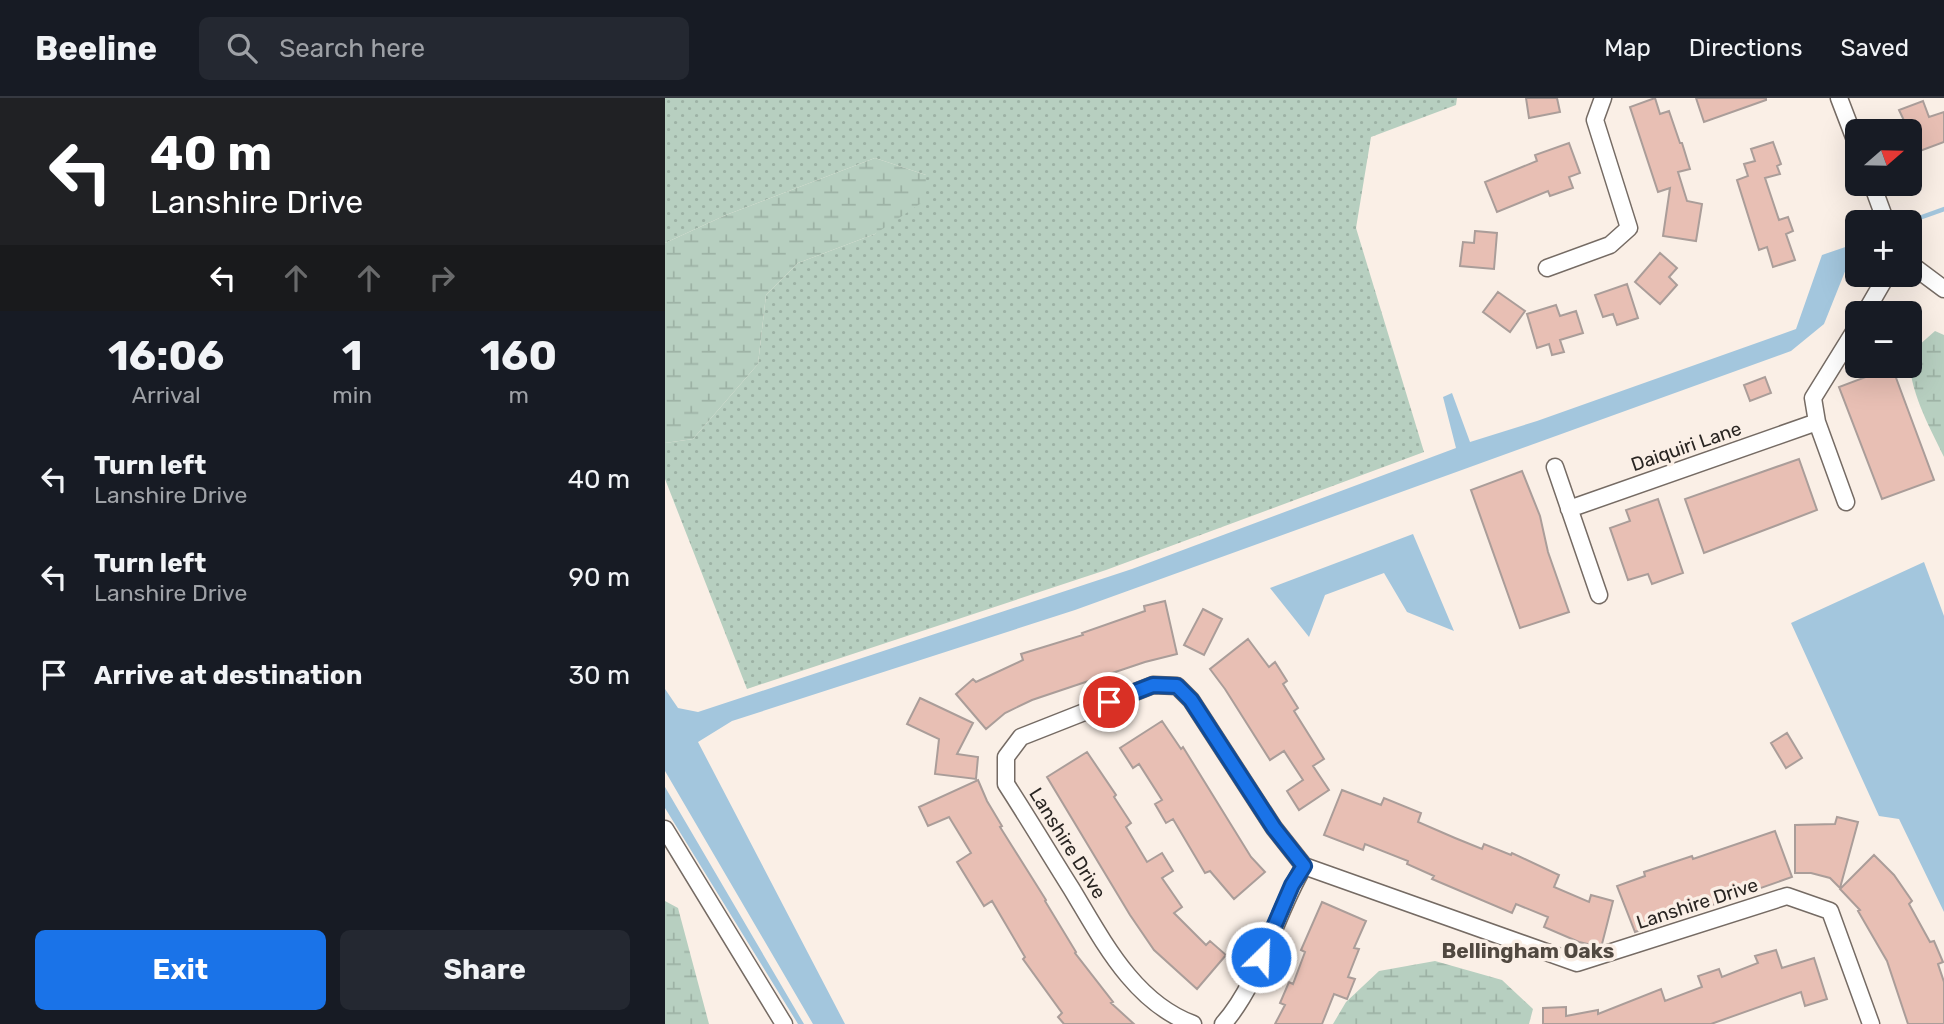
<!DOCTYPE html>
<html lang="en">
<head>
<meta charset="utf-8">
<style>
  body { margin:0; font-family:Rubik,sans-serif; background:#242831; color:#f1f3f6; height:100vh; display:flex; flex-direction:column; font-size:26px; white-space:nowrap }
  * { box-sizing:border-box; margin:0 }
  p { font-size:23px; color:#9ea1a6 }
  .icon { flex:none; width:38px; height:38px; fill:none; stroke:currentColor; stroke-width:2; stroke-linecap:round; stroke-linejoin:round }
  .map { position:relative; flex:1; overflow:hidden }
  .side { display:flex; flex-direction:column; background:#171b24; width:665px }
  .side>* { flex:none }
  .guide { background:#202124; color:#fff; overflow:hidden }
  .needle { width:46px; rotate:70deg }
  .controls { position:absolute; left:1180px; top:21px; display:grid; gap:14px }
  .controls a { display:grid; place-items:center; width:77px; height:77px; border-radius:10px; background:#171b24; box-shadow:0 7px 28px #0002; font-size:35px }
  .pin { position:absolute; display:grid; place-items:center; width:60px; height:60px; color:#fff; margin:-30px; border:4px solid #fff; border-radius:50%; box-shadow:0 2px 7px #0007 }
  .me { position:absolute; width:77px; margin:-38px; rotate:24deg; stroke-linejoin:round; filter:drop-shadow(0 0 5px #0008) }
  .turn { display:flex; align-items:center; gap:24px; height:147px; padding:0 35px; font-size:32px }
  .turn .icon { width:91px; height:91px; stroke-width:2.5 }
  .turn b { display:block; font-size:49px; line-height:60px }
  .lanes { display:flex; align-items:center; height:66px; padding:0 35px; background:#0003; justify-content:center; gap:35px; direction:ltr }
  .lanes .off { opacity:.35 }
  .eta { display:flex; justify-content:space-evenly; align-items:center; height:119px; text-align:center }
  .eta b { font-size:42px; font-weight:700; line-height:49px }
  .action { display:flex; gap:14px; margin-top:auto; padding:14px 35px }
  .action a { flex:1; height:80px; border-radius:10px; background:#1a73e8; color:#fff; font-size:28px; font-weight:700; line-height:80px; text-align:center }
  .action a+a { background:#242831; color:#f1f3f6 }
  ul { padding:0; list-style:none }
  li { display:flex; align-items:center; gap:21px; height:98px; padding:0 35px }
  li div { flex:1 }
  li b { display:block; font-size:26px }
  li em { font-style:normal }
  header { display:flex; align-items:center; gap:42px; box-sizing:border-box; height:98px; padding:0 35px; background:#171b24; border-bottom:2px solid #363941 }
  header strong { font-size:33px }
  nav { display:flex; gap:38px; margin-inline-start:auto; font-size:24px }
  .search { width:490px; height:63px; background:#242831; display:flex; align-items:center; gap:18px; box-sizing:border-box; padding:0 24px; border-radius:10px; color:#9ea1a6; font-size:26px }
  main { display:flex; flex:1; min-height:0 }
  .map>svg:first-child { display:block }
  .grass { fill:url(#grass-dots) }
  .wetland { fill:url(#wetland-marsh) }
  .water { fill:#a3c6dd }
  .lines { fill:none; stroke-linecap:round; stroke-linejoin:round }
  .stream { stroke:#a3c6dd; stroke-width:4.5 }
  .building { fill:#e8bfb4; stroke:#aa9d99; stroke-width:2 }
  .minor-casing { stroke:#756b64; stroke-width:19 }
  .minor { stroke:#fff; stroke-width:16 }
  .route-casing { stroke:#114b97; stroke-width:18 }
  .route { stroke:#1a73e8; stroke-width:12 }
  .labels { text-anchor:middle; stroke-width:7; stroke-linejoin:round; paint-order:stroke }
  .street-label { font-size:19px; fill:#292522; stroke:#faefe6 }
  .neighbourhood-label { font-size:21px; font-weight:bold; fill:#514941; stroke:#faefe6 }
</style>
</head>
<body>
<header>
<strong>Beeline</strong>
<div class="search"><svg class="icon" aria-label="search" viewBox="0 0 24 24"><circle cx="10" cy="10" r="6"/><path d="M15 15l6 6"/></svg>Search here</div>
<nav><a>Map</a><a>Directions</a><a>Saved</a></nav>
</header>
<main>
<section class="side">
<div class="guide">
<div class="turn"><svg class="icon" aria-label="left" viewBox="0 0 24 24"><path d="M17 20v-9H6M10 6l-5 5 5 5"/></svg><div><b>40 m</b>Lanshire Drive</div></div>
<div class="lanes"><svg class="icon" aria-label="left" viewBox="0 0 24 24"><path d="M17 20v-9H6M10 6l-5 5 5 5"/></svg><svg class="icon off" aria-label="ahead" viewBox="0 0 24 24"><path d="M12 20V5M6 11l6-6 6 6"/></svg><svg class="icon off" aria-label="ahead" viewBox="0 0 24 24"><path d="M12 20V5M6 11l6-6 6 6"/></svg><svg class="icon off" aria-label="right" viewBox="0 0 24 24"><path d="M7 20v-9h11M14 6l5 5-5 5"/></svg></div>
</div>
<div class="eta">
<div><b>16:06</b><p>Arrival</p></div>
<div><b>1</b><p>min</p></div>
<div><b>160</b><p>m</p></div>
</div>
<ul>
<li><svg class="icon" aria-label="left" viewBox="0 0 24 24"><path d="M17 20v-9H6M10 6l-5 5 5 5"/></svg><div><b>Turn left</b><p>Lanshire Drive</p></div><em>40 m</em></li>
<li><svg class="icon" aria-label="left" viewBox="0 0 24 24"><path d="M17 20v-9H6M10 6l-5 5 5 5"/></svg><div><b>Turn left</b><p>Lanshire Drive</p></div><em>90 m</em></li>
<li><svg class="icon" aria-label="arrive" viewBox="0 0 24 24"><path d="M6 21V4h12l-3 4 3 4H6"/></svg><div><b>Arrive at destination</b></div><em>30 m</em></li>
</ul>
<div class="action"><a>Exit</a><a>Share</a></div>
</section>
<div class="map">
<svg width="1279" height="926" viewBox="0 0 1279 926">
  <defs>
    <pattern id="grass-dots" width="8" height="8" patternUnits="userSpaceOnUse" patternTransform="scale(1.75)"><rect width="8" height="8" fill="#b7cfc0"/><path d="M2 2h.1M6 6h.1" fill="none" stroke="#9db2a5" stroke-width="1.8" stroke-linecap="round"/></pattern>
    <pattern id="wetland-marsh" width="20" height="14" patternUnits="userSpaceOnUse" patternTransform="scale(1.75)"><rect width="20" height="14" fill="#b7cfc0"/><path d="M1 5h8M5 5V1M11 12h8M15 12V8" fill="none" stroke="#9db2a5"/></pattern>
  </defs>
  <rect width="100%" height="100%" fill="#faefe6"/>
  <path class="grass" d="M 0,0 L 792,0 L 791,7 L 706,39 L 691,130 L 759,354 L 441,472 L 82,591 L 0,381 L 0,345 L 28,341 L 93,266 L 101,197 L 133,165 L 210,136 L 261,77 L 210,60 L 61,117 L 0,145 Z"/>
  <path class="wetland" d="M 210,60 L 261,77 L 261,102 L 210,136 L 133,165 L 101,197 L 93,266 L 28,341 L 0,345 L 0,145 L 61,117 Z
    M 1270,233 L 1279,237 L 1279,359 C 1263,326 1244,292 1244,256 Z
    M 0,803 L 13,810 L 44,926 L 0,926 Z
    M 770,863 L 837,882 L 868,911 L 864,926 L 668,926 L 681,904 L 714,873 Z"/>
  <path class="water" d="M 1192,145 L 1192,158 L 1183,166 L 1159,226 L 1126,253 L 410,512 L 67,623 L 33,644 L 180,926 L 148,926 L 0,673 L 0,591 L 13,610 L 33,614 L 467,471 L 791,350 L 778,299 L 787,295 L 805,344 L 872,323 L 1131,231 L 1157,157 Z
    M 748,436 L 789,533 L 742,514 L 719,475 L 660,497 L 644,539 L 605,490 Z
    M 1259,464 L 1279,518 L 1279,814 L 1234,721 L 1214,718 L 1126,525 Z
    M 0,689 L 139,926 L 133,926 L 0,710 Z"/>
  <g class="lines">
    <path class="stream" d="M 1243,124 L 1279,111"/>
  </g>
  <path class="building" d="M 861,0 L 892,0 L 895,14 L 864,20 Z
    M 990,0 L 995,16 L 1004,13 L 1015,45 L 1017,45 L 1025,71 L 1013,74 L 1022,103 L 1037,106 L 1031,143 L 998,138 L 1005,90 L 993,94 L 965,9 Z
    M 1031,0 L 1101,0 L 1101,2 L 1039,24 Z
    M 1258,3 L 1264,19 L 1279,14 L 1279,44 L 1244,57 L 1244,33 L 1234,12 Z
    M 1108,44 L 1116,66 L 1112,68 L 1115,76 L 1100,80 L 1114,122 L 1123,119 L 1128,133 L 1121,136 L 1130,162 L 1108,169 L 1102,149 L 1094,152 L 1072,82 L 1083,78 L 1079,66 L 1090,63 L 1086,51 Z
    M 904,45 L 915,75 L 904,79 L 908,90 L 885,98 L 883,93 L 832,114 L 820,84 L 872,63 L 870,57 Z
    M 810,133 L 832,135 L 829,171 L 795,168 L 798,144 L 809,145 Z
    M 995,155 L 1012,170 L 1004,179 L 1012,187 L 995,206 L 970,184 Z
    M 962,186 L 973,220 L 952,227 L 948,216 L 938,219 L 930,197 Z
    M 833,194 L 860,213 L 845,234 L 818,214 Z
    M 891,207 L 895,218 L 911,213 L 918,235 L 895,242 L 899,254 L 887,257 L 884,246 L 872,250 L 862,216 Z
    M 1227,269 L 1269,382 L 1217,401 L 1174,289 Z
    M 1100,279 L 1106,295 L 1085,303 L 1079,287 Z
    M 1134,361 L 1152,412 L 1039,455 L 1020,401 Z
    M 857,373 L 875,418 L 883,454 L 904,514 L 855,530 L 806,392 Z
    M 993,401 L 1018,475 L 987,486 L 983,476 L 963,482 L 945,430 L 965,423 L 961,412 Z
    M 500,503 L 512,556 L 480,564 L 367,602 L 340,615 L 321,631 L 291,596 L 308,581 L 311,584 L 358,562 L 356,556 L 418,537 L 417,535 L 480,513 L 479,508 Z
    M 538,511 L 557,521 L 539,557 L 519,547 Z
    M 583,541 L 604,569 L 610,564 L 622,583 L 618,586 L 633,610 L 629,613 L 659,661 L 648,668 L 664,692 L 634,712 L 622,693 L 638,682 L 619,653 L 605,662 L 560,591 L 545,571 Z
    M 255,600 L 308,625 L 292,656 L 313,659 L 311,681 L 270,676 L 274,641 L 242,626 Z
    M 497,623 L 516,651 L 518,649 L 586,759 L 600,774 L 569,801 L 545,773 L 540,775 L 508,721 L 501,725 L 490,706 L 497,702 L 474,666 L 468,670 L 455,650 Z
    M 1122,635 L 1137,660 L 1121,670 L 1106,645 Z
    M 422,654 L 451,697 L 449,699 L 466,725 L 461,729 L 482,764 L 497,755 L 508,773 L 497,780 L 517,809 L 509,815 L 541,847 L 545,843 L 561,857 L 532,891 L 489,852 L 465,817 L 382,679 Z
    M 313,682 L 322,703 L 337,728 L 335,729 L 381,802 L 380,803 L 411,854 L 410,855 L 448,904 L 446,905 L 469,926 L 399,926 L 393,919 L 397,915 L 358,861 L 360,859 L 327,803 L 319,808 L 292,764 L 306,755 L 284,719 L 263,728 L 254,709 Z
    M 677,692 L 716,707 L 719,700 L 756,715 L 753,724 L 790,740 L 817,751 L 819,746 L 846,757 L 847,755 L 894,777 L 889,789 L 924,804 L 926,797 L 948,803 L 937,846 L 931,848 L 914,844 L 879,829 L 883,819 L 851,806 L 847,815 L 767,781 L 769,778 L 742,766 L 743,763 L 700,746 L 698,752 L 659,737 Z
    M 1172,719 L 1193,724 L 1175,790 L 1165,780 L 1146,775 L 1130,775 L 1130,727 L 1170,726 Z
    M 1110,733 L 1127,779 L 970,834 L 952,788 L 980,778 L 979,774 L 1027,758 L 1028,761 Z
    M 1209,757 L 1229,777 L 1247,803 L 1244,806 L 1265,844 L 1269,843 L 1278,864 L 1273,866 L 1279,884 L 1279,926 L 1243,926 L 1222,863 L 1193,813 L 1195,812 L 1175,791 Z
    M 657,804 L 701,823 L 689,850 L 694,851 L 683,879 L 690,881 L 682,901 L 669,896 L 657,926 L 610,926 L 620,907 L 615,905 L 624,884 L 628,886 L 640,854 L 636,852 Z
    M 1111,852 L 1117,870 L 1149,860 L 1162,901 L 1140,908 L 1136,894 L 1046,926 L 878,926 L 878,910 L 901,909 L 901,918 L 933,912 L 933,916 L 996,891 L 1000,903 L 1037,889 L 1033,878 L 1054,871 L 1057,879 L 1093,865 L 1090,858 Z"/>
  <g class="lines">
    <defs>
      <path id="minor" d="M 1174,0 L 1192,47
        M 1207,86 L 1221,124
        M 1244,165 L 1279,191
        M 882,170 L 945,147 L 964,130 L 930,22 L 938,0
        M 1200,215 L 1222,177
        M 890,369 L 934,497
        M 1181,404 L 1152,324 L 1148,300 L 1192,229
        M 904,411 L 1152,324
        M 0,731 L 119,926
        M 639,768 L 912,865 L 1122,798 L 1165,813 L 1206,926
        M 528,926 C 468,904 437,841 406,790 C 384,755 363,720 341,686 L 341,659 L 356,639 L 488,587 L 512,588 L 526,602 L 609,730 L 639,768 C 609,818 596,883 558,926"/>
    </defs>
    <use href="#minor" class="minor-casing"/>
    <use href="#minor" class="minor"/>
  </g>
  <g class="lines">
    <defs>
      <path id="route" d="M 444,604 L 488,587 L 512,588 L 526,602 L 609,730 L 639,768 L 627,787 L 596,859"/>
    </defs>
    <use href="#route" class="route-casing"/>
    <use href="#route" class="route"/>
  </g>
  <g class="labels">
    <g class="street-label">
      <text transform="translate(1021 348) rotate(-19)" y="7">Daiquiri Lane</text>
      <text transform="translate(403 745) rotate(58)" y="7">Lanshire Drive</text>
      <text transform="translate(1032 805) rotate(-18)" y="7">Lanshire Drive</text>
    </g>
    <g class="neighbourhood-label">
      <text x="863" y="860">Bellingham Oaks</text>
    </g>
  </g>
</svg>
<div class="controls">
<a><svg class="needle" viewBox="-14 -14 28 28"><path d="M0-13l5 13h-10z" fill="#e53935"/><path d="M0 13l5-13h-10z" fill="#9ea1a6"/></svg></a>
<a>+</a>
<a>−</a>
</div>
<div class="pin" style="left:444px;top:604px;background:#d93025"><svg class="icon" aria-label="arrive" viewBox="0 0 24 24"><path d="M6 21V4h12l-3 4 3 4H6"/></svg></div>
<svg class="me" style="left:596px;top:859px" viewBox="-20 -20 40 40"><circle r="17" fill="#1a73e8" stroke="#fff" stroke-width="3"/><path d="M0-11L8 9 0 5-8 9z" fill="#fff"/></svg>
</div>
</main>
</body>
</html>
